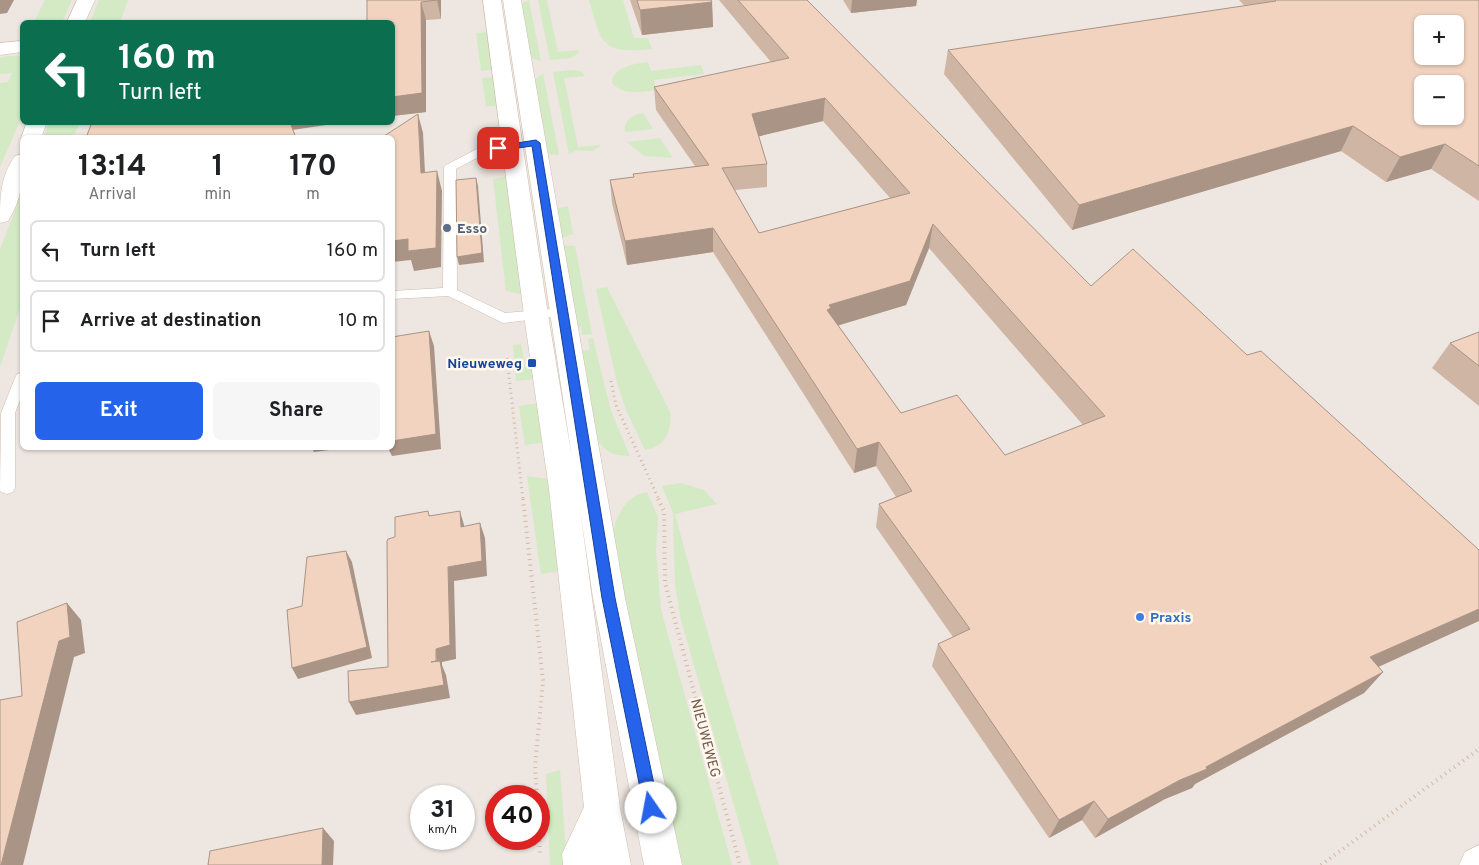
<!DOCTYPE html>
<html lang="en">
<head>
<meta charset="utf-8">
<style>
  body { margin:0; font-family:Overpass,sans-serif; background:#f6f6f6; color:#202124; height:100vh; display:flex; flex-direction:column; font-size:19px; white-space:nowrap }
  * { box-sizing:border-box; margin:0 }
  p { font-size:16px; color:#757577 }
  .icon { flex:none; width:28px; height:28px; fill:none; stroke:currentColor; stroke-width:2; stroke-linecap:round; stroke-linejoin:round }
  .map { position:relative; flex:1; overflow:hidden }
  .drawer { position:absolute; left:20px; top:135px; width:375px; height:315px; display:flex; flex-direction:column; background:#fff; border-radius:8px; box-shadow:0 1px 4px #0004 }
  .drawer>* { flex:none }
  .hud { position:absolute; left:20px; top:20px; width:375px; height:105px; border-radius:8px; box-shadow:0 1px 4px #0004; background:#0b6e4f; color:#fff; overflow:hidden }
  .fabs { position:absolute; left:1414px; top:15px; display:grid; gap:10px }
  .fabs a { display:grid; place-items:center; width:50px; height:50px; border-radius:8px; background:#fff; box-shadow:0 1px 4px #0004; font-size:25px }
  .speed { position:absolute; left:410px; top:785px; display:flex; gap:10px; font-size:25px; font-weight:700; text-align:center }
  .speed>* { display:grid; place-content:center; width:65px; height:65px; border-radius:50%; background:#fff; box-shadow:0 1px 4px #0004; line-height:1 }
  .speed small { font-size:12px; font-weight:400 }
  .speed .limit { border:8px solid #d22; background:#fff; color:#111 }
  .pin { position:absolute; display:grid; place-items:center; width:42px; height:42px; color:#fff; margin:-21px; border-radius:10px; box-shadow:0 2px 8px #0006 }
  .me { position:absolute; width:55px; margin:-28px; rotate:348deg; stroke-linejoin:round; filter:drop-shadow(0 0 4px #0008) }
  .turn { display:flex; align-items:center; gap:18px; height:105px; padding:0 15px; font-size:22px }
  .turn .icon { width:65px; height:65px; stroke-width:2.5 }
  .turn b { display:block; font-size:35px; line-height:42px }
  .eta { display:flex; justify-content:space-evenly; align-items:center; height:85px; text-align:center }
  .eta b { font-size:30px; font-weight:700; line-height:35px }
  .primary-button { display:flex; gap:10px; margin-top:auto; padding:10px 15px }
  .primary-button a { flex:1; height:58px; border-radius:8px; background:#2563eb; color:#fff; font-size:20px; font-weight:700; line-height:58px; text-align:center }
  .primary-button a+a { background:#f6f6f6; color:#202124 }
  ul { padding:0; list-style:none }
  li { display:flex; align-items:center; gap:15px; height:62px; margin:0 10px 8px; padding:0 5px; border:2px solid #e0e0e0; border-radius:8px }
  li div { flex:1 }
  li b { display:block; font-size:19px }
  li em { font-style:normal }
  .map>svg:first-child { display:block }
  .industrial { fill:#ede6e1; fill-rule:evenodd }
  .green { fill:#d4eac5 }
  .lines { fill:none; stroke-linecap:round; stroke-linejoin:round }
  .lane-casing { stroke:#d0beaf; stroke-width:1 }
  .street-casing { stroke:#d0beaf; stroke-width:1 }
  .secondary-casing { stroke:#d3bead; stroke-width:1 }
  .path-far1 { stroke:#d6b6a2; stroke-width:3; stroke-dasharray:1 4; stroke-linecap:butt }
  .path { stroke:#d6b6a2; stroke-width:4; stroke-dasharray:1 4.5; stroke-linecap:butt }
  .lane { fill:#fff; fill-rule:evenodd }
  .street { fill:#fff; fill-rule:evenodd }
  .secondary { fill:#fff; fill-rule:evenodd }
  .wall { fill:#cfb5a4; fill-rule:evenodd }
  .shaded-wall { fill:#a99486 }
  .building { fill:#f1d3bf; stroke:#a99486; fill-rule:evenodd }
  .route { fill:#2563eb; stroke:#184099 }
  .service-dot { fill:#5c6f8a; stroke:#fff8ee; stroke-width:2 }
  .transit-dot { fill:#1a4fb4; stroke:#fff8ee; stroke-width:2 }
  .shop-dot { fill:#3f7fe0; stroke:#fff8ee; stroke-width:2 }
  .labels { text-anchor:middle; stroke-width:5; stroke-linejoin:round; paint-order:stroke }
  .service-label { font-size:14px; font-weight:bold; fill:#4e5e75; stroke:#fff8ee; text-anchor:start }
  .transit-label { font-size:14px; font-weight:bold; fill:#164399; stroke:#fff8ee; text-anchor:end }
  .shop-label { font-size:14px; font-weight:bold; fill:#366cbe; stroke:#fff8ee; text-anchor:start }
  .street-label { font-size:14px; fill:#765a4b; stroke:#fff8ee }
</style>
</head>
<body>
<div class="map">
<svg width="1479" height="865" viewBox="0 0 1479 865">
  <rect width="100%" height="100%" fill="#fcf4e7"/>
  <path class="industrial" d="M 0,0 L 1479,0 L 1479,865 L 0,865 ZM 22,22 L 392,22 L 392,122 L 22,122 ZM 1422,24 L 1455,24 L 1455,56 L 1422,56 ZM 1422,84 L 1455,84 L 1455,116 L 1422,116 ZM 22,138 L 392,138 L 392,448 L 22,448 ZM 421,796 L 464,796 L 464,839 L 421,839 ZM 496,796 L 539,796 L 539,839 L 496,839 Z"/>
  <path class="green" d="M 45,0 L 72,0 L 62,22 L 34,22 Z
    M 99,0 L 128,0 L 120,22 L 90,22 Z
    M 529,0 L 541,61 L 527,57 L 519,5 Z
    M 538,0 L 547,0 L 558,52 L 578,50 L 579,53 L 571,58 L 550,60 Z
    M 589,0 L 623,0 L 634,38 L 648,38 L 652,49 C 601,54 602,45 589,0 Z
    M 491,32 L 495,69 L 481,71 L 476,33 Z
    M 7,56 L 22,56 L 22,116 L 0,167 L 0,83 L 8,82 L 12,73 L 0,74 L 0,58 Z
    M 648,62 L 651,71 L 701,65 L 704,74 L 654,80 L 656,90 C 641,92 624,96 612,83 C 613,66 635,64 648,62 Z
    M 573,70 L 582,72 L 585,76 L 564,78 L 578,147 L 601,145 L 593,151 L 577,150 L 569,154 L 553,72 Z
    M 543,73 L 559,155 L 545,154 L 533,81 Z
    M 496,77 L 500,106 L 486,106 L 482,78 Z
    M 643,113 L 653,129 L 625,132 C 623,120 632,115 643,113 Z
    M 54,123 L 54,122 L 80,123 L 73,137 L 44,137 L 48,125 Z
    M 660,138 L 673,158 L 644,156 L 627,142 Z
    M 509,176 L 525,295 L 506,291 L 493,179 Z
    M 22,192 L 22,302 L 0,367 L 0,250 Z
    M 568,206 L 573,234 L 559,239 L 555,209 Z
    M 561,245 L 575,246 L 592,334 L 582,335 L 581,327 L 575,327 Z
    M 607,287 L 670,412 C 672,430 666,447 645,450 L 626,410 L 617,383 L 596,289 Z
    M 593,338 L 611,411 L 630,456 C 613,456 603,451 595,436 L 579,351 L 590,350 L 588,339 Z
    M 521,344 L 525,367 L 535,367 L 536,379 L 516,381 L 513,345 Z
    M 539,403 L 545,442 L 525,445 L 519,406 Z
    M 527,476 L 549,479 L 560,571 L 541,574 Z
    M 681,483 L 704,490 L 717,504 L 675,514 C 706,632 742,749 779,865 L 751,865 L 681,620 L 675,584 L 673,513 L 662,486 Z
    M 647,492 L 658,517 L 656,552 L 661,610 L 732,865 L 683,865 L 674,827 L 612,535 C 616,516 626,495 647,492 Z
    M 560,770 L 567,865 L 550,865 L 546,774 Z"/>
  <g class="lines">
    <defs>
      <path id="lane" d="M 536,140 L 542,143 L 540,145 L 486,153 L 456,169 L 457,290 L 505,313 L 563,308 L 568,309 L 570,312 L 568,315 L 503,323 L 448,296 L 392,299 L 392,291 L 443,288 L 444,167 L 446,165 L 479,148 Z
        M 22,373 L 22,395 L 15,413 L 15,488 L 13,492 L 7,494 L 1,492 L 0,490 L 1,413 L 15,378 L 17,374 Z"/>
      <path id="street" d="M 77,0 L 95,0 L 85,22 L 67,22 Z
        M 22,41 L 22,52 L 0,55 L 0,43 Z
        M 27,122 L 47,122 L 41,138 L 22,138 L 22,141 L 21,138 Z
        M 22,154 C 25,176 21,201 8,221 L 0,223 C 0,198 0,177 15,156 Z"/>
      <path id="secondary" d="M 483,0 L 501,0 L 548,315 L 572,458 L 503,0 L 521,0 L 625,598 L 682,865 L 644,865 L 593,598 L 580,509 L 620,808 L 631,865 L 563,865 L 562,854 L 584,807 L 549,489 L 524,315 Z
        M 1479,845 L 1479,865 L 1459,865 L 1465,852 Z"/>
    </defs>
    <use href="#lane" class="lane-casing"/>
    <use href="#street" class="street-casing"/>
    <use href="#secondary" class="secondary-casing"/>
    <path class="path-far1" d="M 507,358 L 523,500
      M 611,381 L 616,405 L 659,500"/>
    <path class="path" d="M 523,499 L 543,681 L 535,766 L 537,796
      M 658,499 L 664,511 L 665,583 L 740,865
      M 539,835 L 540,857
      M 1321,865 L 1479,749"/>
    <use href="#lane" class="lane"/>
    <use href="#street" class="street"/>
    <use href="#secondary" class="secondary"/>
  </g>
  <path class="wall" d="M 367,0 L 441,0 L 441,19 L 426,20 L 426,112 L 392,116 L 392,22 Z
    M 630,0 L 711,0 L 712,2 L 713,27 L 642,35 Z
    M 719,0 L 807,0 L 1383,672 L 1364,693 L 1195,784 L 1192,788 L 1165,799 L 1095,838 L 1082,820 L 1049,838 L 932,666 L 938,644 L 953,637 L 876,527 L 879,504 L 896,497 L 876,466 L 854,473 L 713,252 L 627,265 L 612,203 L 610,180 L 633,177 L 695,166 L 656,110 L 654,87 L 771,62 ZM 823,121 L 890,198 L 759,233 L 735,190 L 767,187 L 767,164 L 759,136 ZM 929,248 L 1083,425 L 1005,455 L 901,413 L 838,325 L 906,305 Z
    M 843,0 L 917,0 L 916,6 L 851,13 Z
    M 1239,0 L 1479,0 L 1479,201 L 1431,169 L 1386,182 L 1341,151 L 1072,230 L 944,74 L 948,50 L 1245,6 Z
    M 1479,332 L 1479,406 L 1432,368 L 1450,343 Z"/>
  <path class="shaded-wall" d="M 0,0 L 14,0 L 7,13 L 0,14 Z
    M 437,0 L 441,0 L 441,19 Z
    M 852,0 L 917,0 L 916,6 L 851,13 Z
    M 421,2 L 426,20 L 426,112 L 392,116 L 392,97 Z
    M 712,2 L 713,27 L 642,35 L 640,10 Z
    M 825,98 L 823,121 L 752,138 L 752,114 Z
    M 418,114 L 423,133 L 426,193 L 421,173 Z
    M 290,122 L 347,122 L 292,130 Z
    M 1353,126 L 1341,151 L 1072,230 L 1079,205 Z
    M 1445,144 L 1431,169 L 1386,182 L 1400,157 Z
    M 437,171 L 442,191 L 441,267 L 414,271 L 411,260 L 392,262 L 392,241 Z
    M 476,178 L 478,186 L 484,262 L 459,265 L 457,257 Z
    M 933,224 L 929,248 L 906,305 L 830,328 L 827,310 L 829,305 Z
    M 713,228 L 713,252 L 627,265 L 625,241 Z
    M 429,331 L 434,346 L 441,449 L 392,456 L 388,448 L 392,448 L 392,441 Z
    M 879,442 L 876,466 L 854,473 L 857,449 Z
    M 312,448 L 345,448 L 314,452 Z
    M 460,511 L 464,525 L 465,541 L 461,527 Z
    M 480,523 L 485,538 L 487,576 L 454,581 L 456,659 L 442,662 L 442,665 L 446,675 L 450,698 L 356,715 L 349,702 L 437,676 L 436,649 L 448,567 Z
    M 346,551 L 352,562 L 372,658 L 298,679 L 292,668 Z
    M 67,603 L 81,620 L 85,653 L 74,657 L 23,865 L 1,865 Z
    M 1479,609 L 1479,621 L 1352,679 L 1370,657 Z
    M 1383,672 L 1364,693 L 1195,784 L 1192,788 L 1165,799 L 1095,838 L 1108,819 L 1180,780 L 1206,767 Z
    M 1094,801 L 1082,820 L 1049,838 L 1059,820 Z
    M 323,828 L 334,841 L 333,865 L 322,865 Z"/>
  <path class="building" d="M 367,0 L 437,0 L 421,2 L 422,93 L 392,97 L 392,22 L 367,22 Z
    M 637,0 L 711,0 L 712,2 L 640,10 Z
    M 738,0 L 807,0 L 1091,286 L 1133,249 L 1247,355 L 1261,351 L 1479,550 L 1479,609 L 1370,657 L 1383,672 L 1206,767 L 1207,769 L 1180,780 L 1108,819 L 1094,801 L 1059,820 L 938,644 L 970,629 L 879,504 L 912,491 L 879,442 L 857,449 L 713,228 L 625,241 L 610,180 L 634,177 L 633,174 L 709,165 L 654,87 L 789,58 ZM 825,98 L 910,193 L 759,233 L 722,168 L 767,164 L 752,114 ZM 933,224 L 1105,416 L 1005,455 L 957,395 L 901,413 L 827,310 L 831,308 L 829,305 L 910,281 Z
    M 1275,0 L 1479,0 L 1479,166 L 1445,144 L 1400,157 L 1353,126 L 1079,205 L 948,50 L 1276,1 ZM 1422,24 L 1455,24 L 1455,56 L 1422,56 ZM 1422,84 L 1455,84 L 1455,116 L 1422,116 Z
    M 418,114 L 421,173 L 437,171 L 436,248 L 408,251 L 408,239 L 392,241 L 392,138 L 381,138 Z
    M 92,122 L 290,122 L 296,138 L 86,138 Z
    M 476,178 L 482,253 L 457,257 L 456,180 Z
    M 429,331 L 436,434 L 392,441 L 392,337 Z
    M 1479,332 L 1479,366 L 1450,343 Z
    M 428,511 L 429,516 L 460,511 L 461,527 L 480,523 L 482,561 L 448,567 L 450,645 L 436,649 L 436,661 L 431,662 L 440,661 L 444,685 L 349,702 L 348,671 L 388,667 L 387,541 L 388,539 L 395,537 L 395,517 Z
    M 346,551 L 367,647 L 292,668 L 287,610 L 302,606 L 307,557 Z
    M 67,603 L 70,637 L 59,641 L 1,865 L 0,865 L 0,700 L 22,696 L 17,622 Z
    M 323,828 L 322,865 L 208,865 L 210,851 Z"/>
  <path class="route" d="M 536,140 L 540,143 L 615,598 L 659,808 L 657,813 L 651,815 L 646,813 L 644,808 L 602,598 L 532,146 L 498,151 L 494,148 L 498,146 Z"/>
  <circle class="service-dot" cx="447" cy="228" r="5"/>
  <rect class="transit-dot" x="527" y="358" width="10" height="10" rx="2.5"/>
  <circle class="shop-dot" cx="1140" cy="617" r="5"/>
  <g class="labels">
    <g class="service-label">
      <text x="457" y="233">Esso</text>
    </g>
    <g class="transit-label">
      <text x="522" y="368">Nieuweweg</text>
    </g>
    <g class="shop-label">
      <text x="1150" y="622">Praxis</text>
    </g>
    <g class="street-label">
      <text transform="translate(706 738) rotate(75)" y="5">NIEUWEWEG</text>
    </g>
  </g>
</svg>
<div class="fabs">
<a>+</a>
<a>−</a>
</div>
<div class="speed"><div>31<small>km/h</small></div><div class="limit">40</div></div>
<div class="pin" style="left:498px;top:148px;background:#d93025"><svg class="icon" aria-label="arrive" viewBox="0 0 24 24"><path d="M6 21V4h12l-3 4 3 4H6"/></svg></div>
<svg class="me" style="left:651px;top:808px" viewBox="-20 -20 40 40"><circle r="19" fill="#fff"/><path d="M0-13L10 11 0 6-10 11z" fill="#2563eb"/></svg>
<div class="hud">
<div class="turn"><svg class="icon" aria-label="left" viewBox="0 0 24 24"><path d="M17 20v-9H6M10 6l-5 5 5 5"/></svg><div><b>160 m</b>Turn left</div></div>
</div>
<section class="drawer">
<div class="eta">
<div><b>13:14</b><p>Arrival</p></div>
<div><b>1</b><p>min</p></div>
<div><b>170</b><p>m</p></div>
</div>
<ul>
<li><svg class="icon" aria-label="left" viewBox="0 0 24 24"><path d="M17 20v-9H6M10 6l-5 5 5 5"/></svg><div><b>Turn left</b></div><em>160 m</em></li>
<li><svg class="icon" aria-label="arrive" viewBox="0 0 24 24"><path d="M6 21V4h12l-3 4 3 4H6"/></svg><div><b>Arrive at destination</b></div><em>10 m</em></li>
</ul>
<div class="primary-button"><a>Exit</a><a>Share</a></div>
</section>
</div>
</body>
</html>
